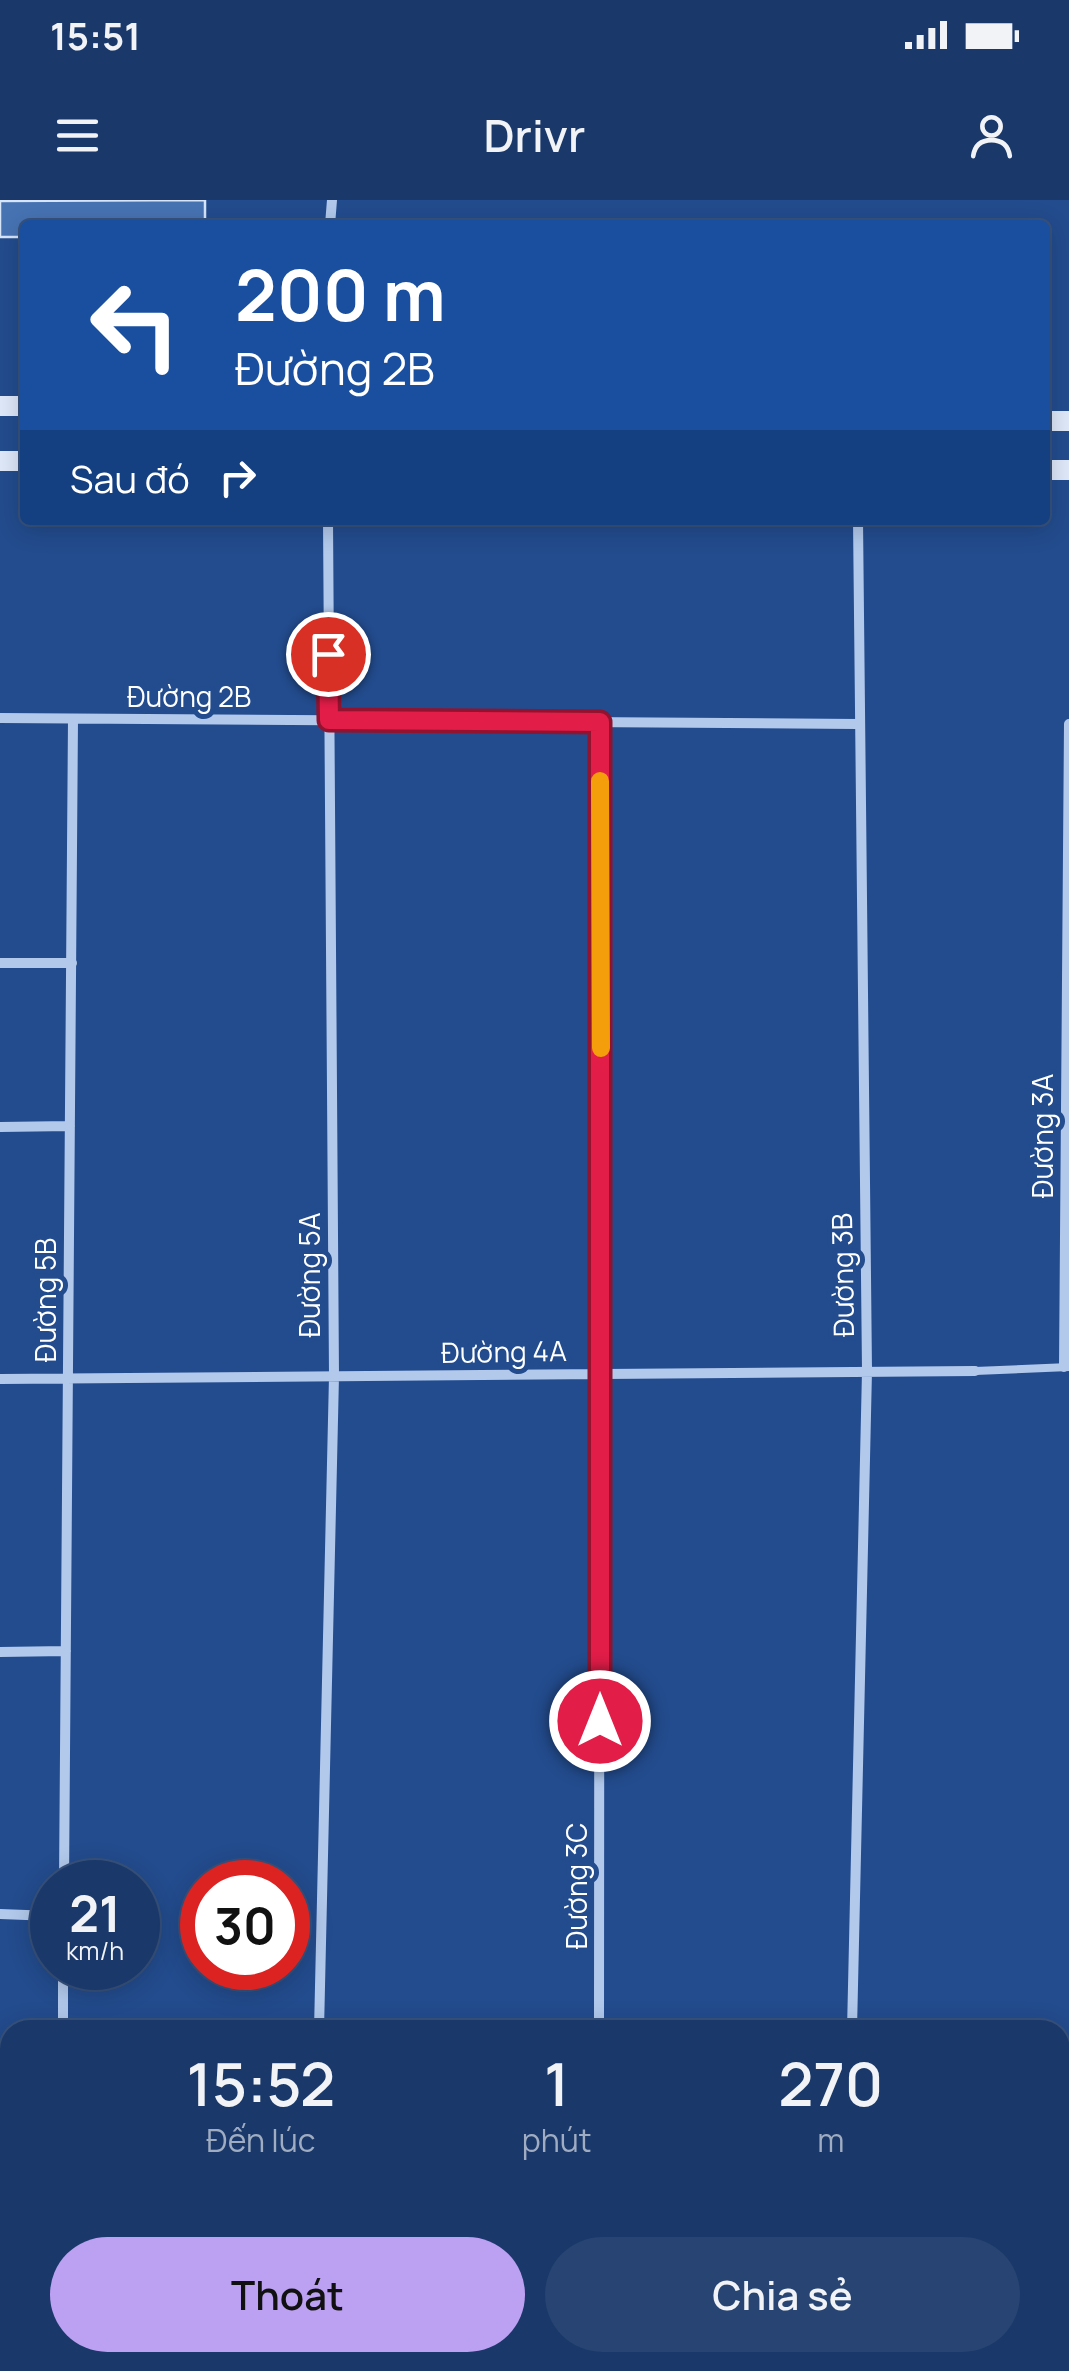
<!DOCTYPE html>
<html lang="vi">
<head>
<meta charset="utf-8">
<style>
  body { margin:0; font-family:Manrope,sans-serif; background:#274472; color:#f1f3f6; height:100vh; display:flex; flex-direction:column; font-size:38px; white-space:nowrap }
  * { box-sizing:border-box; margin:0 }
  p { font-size:32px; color:#9facc1 }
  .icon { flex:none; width:55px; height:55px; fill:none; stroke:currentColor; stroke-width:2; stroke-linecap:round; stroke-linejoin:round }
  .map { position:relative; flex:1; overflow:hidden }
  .sheet { position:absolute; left:0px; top:1820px; width:1070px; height:352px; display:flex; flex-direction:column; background:#1a396a; border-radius:30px 30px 0 0; box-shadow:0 5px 25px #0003,0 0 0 2px #38537e }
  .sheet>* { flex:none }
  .hud { position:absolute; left:20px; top:20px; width:1030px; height:305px; border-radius:10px; box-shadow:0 5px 25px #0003,0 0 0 2px #38537e; background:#1a4fa0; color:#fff; overflow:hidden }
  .speed { position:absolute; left:30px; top:1660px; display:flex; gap:20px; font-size:50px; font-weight:700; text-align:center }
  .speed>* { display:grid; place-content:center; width:130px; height:130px; border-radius:50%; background:#1a396a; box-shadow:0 5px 25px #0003,0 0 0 2px #38537e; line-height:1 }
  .speed small { font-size:25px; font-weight:400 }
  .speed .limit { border:15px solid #d22; background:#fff; color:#111 }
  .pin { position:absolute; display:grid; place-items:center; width:85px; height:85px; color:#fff; margin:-42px; border:5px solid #fff; border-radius:50%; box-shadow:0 2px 10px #0007 }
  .me { position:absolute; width:110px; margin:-55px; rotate:0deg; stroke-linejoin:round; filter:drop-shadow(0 0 8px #0008) }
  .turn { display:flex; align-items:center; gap:35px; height:210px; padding:0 50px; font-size:45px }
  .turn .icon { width:130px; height:130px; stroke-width:2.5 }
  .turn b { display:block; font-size:70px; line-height:85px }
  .then { display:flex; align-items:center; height:95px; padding:0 50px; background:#0003; gap:20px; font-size:38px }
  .eta { display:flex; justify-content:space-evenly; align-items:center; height:170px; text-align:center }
  .eta b { font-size:60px; font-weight:600; line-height:70px }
  .cta { display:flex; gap:20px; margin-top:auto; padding:20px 50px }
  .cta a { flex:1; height:115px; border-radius:60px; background:#bca0f2; color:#111; font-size:40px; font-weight:600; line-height:115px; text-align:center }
  .cta a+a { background:#274472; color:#f1f3f6 }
  .status { display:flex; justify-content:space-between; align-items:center; height:70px; padding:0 50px; background:#1a396a; direction:ltr }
  .status svg { height:28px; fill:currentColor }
  header { display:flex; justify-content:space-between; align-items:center; height:130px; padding:0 50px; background:#1a396a; font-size:45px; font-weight:600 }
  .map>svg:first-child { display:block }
  .building { fill:#4773b3; stroke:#d7e5f9; stroke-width:2.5 }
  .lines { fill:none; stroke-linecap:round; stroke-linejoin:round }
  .lane { stroke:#b2c9ec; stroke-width:8 }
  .street { stroke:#b2c9ec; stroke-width:10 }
  .secondary { stroke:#dee8f9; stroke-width:20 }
  .route-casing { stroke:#92132f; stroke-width:25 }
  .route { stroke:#e11d48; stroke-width:18 }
  .slow { stroke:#f59e0b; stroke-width:18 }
  .labels { text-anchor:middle; stroke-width:10; stroke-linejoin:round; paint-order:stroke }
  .street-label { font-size:28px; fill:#fff; stroke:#234c8e }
</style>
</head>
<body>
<div class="status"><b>15:51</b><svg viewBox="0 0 49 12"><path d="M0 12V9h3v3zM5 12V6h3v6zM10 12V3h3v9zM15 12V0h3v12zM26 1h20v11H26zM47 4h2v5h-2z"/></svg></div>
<header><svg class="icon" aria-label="menu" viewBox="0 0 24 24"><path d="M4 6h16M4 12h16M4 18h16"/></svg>Drivr<svg class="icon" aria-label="person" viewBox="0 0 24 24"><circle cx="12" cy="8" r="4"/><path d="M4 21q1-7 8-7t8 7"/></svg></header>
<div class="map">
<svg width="1069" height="2171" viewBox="0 0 1069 2171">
  <rect width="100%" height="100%" fill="#234c8e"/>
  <path class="building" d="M 205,0 L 205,25 L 25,25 L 25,37 L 0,37 L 0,1 Z
    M 0,2134 L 10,2134 L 10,2162 L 19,2162 L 19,2171 L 0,2171 Z
    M 364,2162 L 450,2162 L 450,2166 L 364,2167 Z"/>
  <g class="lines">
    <path class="lane" d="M 975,1171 L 1069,1167
      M 466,2171 L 466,2162
      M 853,2171 L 853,2162"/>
    <path class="street" d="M 330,25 L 332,0
      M 0,518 L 858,524
      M 0,763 L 72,763
      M 0,927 L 70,926
      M 1064,1167 L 1069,524
      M 0,1179 L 975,1171
      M 0,1452 L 66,1451
      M 64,1682 L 73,519
      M 0,1714 L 52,1716
      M 63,1830 L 63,1768
      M 319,1830 L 334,1176 L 328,320
      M 599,1830 L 600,522
      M 852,1830 L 867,1171 L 858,320
      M 0,1977 L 10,1977
      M 1060,1986 L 1069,1986"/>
    <path class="secondary" d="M 0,206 L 25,206
      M 1045,221 L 1069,221
      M 0,261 L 25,261
      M 1045,270 L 1069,270"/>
  </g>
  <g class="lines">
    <defs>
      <path id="route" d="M 328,454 L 329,520 L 600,522 L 600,1521"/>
    </defs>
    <use href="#route" class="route-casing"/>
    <use href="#route" class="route"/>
    <path class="slow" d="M 600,581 L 601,848"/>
  </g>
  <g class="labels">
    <g class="street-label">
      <text x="189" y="507">Đường 2B</text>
      <text transform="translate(1043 936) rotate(-90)" y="10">Đường 3A</text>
      <text transform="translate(310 1075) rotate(-90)" y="10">Đường 5A</text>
      <text transform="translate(843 1075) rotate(-91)" y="10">Đường 3B</text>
      <text transform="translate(46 1100) rotate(-90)" y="10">Đường 5B</text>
      <text transform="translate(504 1152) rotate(-1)" y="10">Đường 4A</text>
      <text transform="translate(577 1686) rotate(-90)" y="10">Đường 3C</text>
    </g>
  </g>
</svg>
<div class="speed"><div>21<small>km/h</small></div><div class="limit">30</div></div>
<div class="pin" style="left:328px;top:454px;background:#d93025"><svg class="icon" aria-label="arrive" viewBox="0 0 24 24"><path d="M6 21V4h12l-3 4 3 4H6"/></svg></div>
<svg class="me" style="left:600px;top:1521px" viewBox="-20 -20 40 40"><circle r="17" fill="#e11d48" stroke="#fff" stroke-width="3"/><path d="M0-11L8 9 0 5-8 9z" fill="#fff"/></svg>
<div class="hud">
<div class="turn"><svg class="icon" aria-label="left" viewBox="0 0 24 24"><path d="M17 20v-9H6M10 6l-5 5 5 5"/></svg><div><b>200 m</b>Đường 2B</div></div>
<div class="then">Sau đó<svg class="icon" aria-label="right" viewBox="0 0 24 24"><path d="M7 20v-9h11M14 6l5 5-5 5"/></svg></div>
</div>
<section class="sheet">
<div class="eta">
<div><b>15:52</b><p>Đến lúc</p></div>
<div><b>1</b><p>phút</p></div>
<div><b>270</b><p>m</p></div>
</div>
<div class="cta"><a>Thoát</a><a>Chia sẻ</a></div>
</section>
</div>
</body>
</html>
